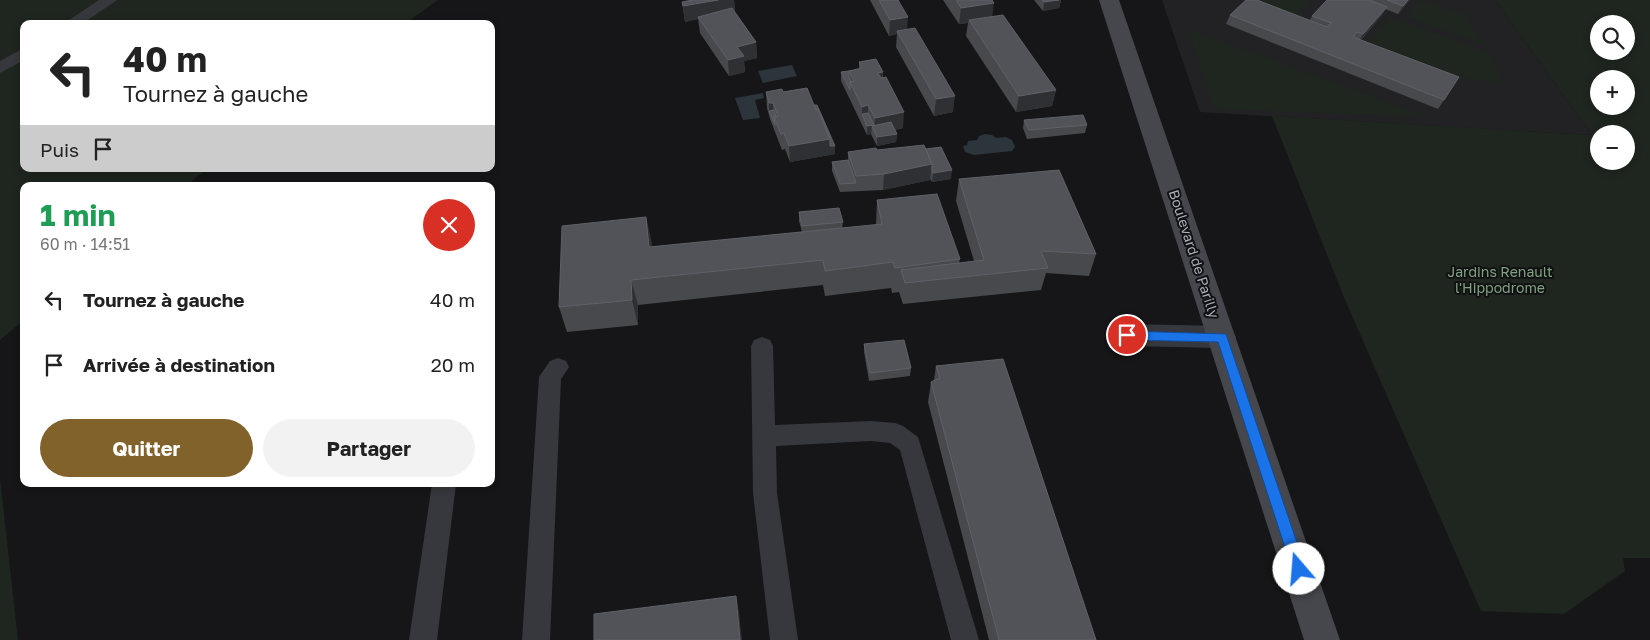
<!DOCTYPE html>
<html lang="fr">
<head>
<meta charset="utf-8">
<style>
  body { margin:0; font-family:"Golos Text",sans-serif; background:#f2f2f2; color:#222; height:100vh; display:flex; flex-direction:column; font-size:19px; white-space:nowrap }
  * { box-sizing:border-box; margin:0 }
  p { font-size:16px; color:#767676 }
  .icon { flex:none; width:28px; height:28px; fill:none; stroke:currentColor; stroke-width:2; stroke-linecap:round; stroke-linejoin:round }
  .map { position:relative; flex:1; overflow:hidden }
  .side { position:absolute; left:20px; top:182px; width:475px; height:305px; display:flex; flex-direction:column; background:#fff; border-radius:10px; box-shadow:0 2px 8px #0003 }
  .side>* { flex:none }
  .banner { position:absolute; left:20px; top:20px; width:475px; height:152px; border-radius:10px; box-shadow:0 2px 8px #0003; background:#fff; color:#222; overflow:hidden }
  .buttons { position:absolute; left:1590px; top:15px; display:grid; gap:10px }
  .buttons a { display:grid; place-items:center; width:45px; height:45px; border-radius:50%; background:#fff; box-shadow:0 2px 8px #0003; font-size:25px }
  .pin { position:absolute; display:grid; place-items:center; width:42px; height:42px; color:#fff; margin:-21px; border:2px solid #fff; border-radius:50%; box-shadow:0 1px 5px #0007 }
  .me { position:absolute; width:55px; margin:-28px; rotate:342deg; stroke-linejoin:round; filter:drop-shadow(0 0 4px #0008) }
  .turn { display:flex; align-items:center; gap:18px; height:105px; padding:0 20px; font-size:22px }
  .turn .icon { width:65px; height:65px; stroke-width:2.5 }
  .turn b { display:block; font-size:35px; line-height:42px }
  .then { display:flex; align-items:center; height:48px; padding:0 20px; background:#0003; gap:10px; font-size:19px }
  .round { display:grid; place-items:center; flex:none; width:52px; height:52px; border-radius:26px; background:#f2f2f2 }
  .overview { display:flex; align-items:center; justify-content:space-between; height:85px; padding:0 20px }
  h1 { font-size:30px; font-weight:700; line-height:38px; color:#1e9e55 }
  .button { display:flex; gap:10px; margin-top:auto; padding:10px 20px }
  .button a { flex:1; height:58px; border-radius:30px; background:#80622a; color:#fff; font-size:20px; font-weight:700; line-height:58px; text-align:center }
  .button a+a { background:#f2f2f2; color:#222 }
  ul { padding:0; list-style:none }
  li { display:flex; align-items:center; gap:15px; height:65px; padding:0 20px }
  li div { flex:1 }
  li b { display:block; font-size:19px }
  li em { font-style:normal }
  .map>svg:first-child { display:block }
  .built { fill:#222225 }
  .green { fill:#1e261f; fill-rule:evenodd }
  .water { fill:#2c353c }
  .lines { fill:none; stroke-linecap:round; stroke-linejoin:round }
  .service { fill:#37383d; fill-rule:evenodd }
  .minor { fill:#37383d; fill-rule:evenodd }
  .secondary { fill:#45474d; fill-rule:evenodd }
  .wall { fill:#47494d }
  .shaded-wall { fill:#2f3033 }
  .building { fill:#525359; stroke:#5f6168 }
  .route { fill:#1a73e8; stroke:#114b97 }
  .labels { text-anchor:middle; stroke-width:4; stroke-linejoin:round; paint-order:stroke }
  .street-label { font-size:14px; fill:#a8adb8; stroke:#111113 }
  .park-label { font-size:14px; fill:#7fa381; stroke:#111113 }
</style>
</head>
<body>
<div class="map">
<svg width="1650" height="640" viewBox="0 0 1650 640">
  <rect width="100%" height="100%" fill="#161618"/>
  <path class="built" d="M 1162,0 L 1495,0 L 1592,135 L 1200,112 Z"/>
  <path class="green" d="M 0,0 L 438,0 L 405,24 L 24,24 L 24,169 L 207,169 L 186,186 L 24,186 L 24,320 L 0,340 Z
    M 1253,0 L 1311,0 L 1296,16 Z
    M 1420,0 L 1465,15 L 1485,45 L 1406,17 Z
    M 1495,0 L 1650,0 L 1650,558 L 1623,558 L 1625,571 L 1564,614 L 1481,611 L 1343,295 L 1272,116 L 1592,135 ZM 1599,24 L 1626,24 L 1626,51 L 1599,51 ZM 1599,79 L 1626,79 L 1626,106 L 1599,106 ZM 1599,134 L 1626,134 L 1626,161 L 1599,161 Z
    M 1391,17 L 1489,53 L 1503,83 L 1456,78 L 1367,43 Z
    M 1188,29 L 1429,117 L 1219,109 L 1212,104 Z
    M 0,478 L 18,640 L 0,640 Z"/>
  <path class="water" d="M 792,65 L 797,76 L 763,83 L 758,71 Z
    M 763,93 L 764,98 L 755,100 L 760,118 L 743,120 L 735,98 Z
    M 985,134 L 992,135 L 996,138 L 1006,137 L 1012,140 L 1015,147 L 1012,151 L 974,155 L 965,152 L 963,146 L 967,145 L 968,141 L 977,140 L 979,136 Z"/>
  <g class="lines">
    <path class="service" d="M 99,0 L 117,0 L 82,24 L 63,24 Z
      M 24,48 L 24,60 L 0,73 L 0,61 Z
      M 762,337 L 770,340 L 773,346 L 775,425 L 871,421 L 895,423 L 903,426 L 918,437 L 979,640 L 951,640 L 900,450 L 890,443 L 871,441 L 776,446 L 777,493 L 798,640 L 770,640 L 753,493 L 751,346 L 754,340 Z
      M 558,358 L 566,361 L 569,367 L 561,379 L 550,640 L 522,640 L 539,377 L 550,361 Z
      M 432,484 L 456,484 L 437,640 L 409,640 Z"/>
    <path class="minor" d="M 1127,324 L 1222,326 L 1232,329 L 1236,337 L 1232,345 L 1222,348 L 1127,346 L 1117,343 L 1113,335 L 1117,327 Z"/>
    <path class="secondary" d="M 1099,0 L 1119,0 L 1340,640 L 1304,640 Z"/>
  </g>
  <path class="wall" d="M 690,0 L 734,0 L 735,13 L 756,42 L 757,58 L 744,61 L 745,72 L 729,76 L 700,33 L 698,19 L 685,22 L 682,2 Z
    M 870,0 L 898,0 L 907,30 L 953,112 L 934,116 L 896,47 L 897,34 L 889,36 Z
    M 943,0 L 992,0 L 992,16 L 1056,90 L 1052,106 L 1016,112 L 966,36 L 968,23 L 959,24 Z
    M 1034,0 L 1061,0 L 1059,8 L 1043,11 Z
    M 1327,0 L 1410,0 L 1398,14 L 1385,9 L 1382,15 L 1361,40 L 1459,77 L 1438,109 L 1226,24 L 1230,15 L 1310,20 L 1312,16 Z
    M 859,62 L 883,72 L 883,78 L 903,128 L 895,130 L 897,134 L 896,142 L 877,146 L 871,134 L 867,135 L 841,81 L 841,72 L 859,69 Z
    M 807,88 L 835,154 L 790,162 L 785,149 L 782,150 L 770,119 L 767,108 L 766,92 L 783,92 Z
    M 1024,120 L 1087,125 L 1085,133 L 1027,139 L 1023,128 Z
    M 926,149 L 951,179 L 932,182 L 930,179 L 930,180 L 883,190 L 840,192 L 832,171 L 832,162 L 848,160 L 848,152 L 877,150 Z
    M 959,179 L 1096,254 L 1089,276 L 1046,273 L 1041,290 L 903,304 L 899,292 L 892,293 L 891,288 L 825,296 L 823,285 L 638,305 L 638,325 L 567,332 L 559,307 L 646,217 L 652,247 L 802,232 L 799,221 L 799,212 L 843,222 L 842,228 L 876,225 L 877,200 L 960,259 L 959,263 L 974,261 L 956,201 Z
    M 864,344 L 911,368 L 910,376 L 869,381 L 864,352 Z
    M 936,366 L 1096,640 L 989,640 L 928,402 L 931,382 L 934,380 Z"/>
  <path class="shaded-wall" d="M 718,0 L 734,0 L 735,13 L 698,17 L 698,19 L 685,22 L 683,6 Z
    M 1061,0 L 1059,8 L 1043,11 L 1044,2 Z
    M 1408,0 L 1410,0 L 1398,14 L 1403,6 Z
    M 994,3 L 992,19 L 969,20 L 968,23 L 959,24 L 961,8 Z
    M 1387,7 L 1382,15 L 1358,43 L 1363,34 Z
    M 908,17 L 907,33 L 897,31 L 897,34 L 889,36 L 890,20 Z
    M 756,42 L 757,58 L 744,61 L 745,72 L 729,76 L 728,60 L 737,47 Z
    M 883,72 L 882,85 L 878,73 Z
    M 1056,90 L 1052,106 L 1016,112 L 1019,96 Z
    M 955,96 L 953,112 L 934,116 L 936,99 Z
    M 769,103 L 773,103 L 774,119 L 769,111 Z
    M 868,105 L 868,121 L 862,114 L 862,107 Z
    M 904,112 L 903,128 L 876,133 L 874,130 L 875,118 Z
    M 874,125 L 872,126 L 871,134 L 867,135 L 867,126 Z
    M 897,134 L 896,142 L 877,146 L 877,137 Z
    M 830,139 L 830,155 L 790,162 L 789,146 Z
    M 830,146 L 835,146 L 835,154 L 830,155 Z
    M 932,164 L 930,180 L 883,190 L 884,174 Z
    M 952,170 L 951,179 L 932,182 L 933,173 Z
    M 646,217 L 652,243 L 654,273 L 649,247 Z
    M 631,280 L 638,305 L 638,325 L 632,300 Z
    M 736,596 L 739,612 L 742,640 L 740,640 Z"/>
  <path class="building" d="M 693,0 L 718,0 L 683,6 L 682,2 Z
    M 879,0 L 898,0 L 908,17 L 890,20 Z
    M 956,0 L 992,0 L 994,3 L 961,8 Z
    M 1042,0 L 1059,0 L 1044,2 Z
    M 1246,0 L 1257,0 L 1327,27 L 1331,23 L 1312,16 L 1327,0 L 1369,0 L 1387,7 L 1363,34 L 1357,32 L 1353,37 L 1459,77 L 1444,100 L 1230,15 Z
    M 1387,0 L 1408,0 L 1403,6 Z
    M 732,8 L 756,42 L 737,47 L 744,56 L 728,60 L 698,17 Z
    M 1003,15 L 1056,90 L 1019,96 L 969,20 Z
    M 915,28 L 955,96 L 936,99 L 897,31 Z
    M 876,59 L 883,72 L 878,73 L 881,78 L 886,77 L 904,112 L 875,118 L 868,105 L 862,107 L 850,82 L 854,81 L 849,71 L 862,68 L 859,62 Z
    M 849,71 L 849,78 L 851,82 L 850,82 L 850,90 L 841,72 Z
    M 807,88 L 816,110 L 818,109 L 830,139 L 789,146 L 784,133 L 781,134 L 774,117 L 778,116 L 773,103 L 769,103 L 766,92 L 782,89 L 783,92 Z
    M 814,105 L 817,105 L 835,146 L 830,146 L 830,139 L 818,109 L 816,110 Z
    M 774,110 L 776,117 L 774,117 L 775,125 L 769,111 Z
    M 868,113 L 874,125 L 867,126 L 862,114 Z
    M 1083,115 L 1087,125 L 1029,130 L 1024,120 Z
    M 891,122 L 897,134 L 877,137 L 872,126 Z
    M 924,145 L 932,164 L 884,174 L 856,176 L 848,152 L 876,148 L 877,150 Z
    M 941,147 L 952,170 L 933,173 L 932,170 L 932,164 L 926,149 Z
    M 848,160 L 856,183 L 840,184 L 832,162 Z
    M 1059,170 L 1096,254 L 1041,251 L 1048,268 L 905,283 L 901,270 L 984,260 L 959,179 Z
    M 937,194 L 960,259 L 895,268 L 893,262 L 825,271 L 823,260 L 631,280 L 632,300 L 559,307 L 562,226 L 646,217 L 649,247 L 882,224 L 877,200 Z
    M 839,208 L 843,222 L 802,226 L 799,212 Z
    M 904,340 L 911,368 L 870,373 L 864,344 Z
    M 1003,359 L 1096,640 L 999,640 L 931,382 L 940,378 L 936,366 Z
    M 736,596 L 740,640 L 594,640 L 594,614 Z"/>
  <path class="route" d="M 1127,331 L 1226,334 L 1306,569 L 1304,574 L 1299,576 L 1294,574 L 1292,569 L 1218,342 L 1127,340 L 1121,335 Z"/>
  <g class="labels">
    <g class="street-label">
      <text transform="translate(1194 254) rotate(72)" y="5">Boulevard de Parilly</text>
    </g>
    <g class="park-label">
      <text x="1500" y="277">Jardins Renault<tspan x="1500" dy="16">l'Hippodrome</tspan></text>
    </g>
  </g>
</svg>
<div class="buttons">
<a><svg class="icon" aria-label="search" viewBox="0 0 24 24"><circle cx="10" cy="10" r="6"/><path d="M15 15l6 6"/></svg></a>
<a>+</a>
<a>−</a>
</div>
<div class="pin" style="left:1127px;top:335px;background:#d93025"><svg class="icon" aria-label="arrive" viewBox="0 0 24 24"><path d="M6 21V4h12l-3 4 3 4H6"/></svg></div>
<svg class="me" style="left:1299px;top:569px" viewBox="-20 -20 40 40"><circle r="19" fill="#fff"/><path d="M0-13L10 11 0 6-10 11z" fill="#1a73e8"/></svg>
<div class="banner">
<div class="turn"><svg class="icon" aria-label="left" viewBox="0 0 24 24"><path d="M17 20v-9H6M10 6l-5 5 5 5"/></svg><div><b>40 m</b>Tournez à gauche</div></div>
<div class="then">Puis<svg class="icon" aria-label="arrive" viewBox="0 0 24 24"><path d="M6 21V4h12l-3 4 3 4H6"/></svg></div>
</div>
<section class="side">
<div class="overview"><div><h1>1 min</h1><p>60 m · 14:51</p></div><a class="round" style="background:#d93025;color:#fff"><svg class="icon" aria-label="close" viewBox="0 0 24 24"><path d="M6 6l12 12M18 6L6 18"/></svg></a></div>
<ul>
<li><svg class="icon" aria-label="left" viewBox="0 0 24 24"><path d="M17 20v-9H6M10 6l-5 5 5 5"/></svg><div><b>Tournez à gauche</b></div><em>40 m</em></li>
<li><svg class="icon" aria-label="arrive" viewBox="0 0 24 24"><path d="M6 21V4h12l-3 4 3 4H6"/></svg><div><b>Arrivée à destination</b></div><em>20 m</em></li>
</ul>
<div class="button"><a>Quitter</a><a>Partager</a></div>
</section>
</div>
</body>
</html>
